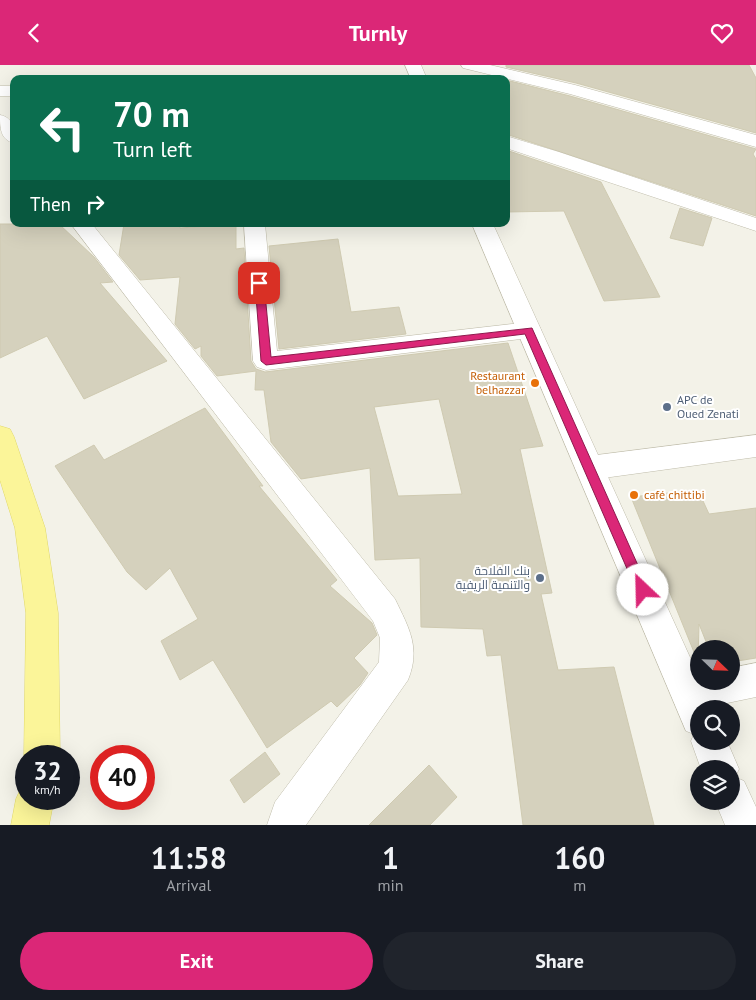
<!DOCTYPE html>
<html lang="en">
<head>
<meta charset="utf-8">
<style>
  body { margin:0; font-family:"PT Sans",Cairo,sans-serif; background:#20242c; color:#f1f3f6; height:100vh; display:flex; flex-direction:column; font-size:19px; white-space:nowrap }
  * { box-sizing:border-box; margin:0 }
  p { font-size:16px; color:#9ea1a6 }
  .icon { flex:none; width:28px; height:28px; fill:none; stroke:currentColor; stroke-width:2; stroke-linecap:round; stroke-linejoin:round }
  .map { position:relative; height:760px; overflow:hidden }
  .side { display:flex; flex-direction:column; background:#171b24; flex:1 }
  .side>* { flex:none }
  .banner { position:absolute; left:10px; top:10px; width:500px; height:152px; border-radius:10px; box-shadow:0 5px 20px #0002; background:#0b6e4f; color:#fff; overflow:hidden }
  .needle { width:32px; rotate:113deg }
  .fabs { position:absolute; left:690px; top:575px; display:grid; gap:10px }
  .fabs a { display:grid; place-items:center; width:50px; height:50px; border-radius:50%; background:#171b24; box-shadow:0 5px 20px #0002; font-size:25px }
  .speed { position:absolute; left:15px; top:680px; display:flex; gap:10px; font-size:25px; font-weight:700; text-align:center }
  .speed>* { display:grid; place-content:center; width:65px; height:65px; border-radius:50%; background:#171b24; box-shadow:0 5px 20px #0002; line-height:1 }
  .speed small { font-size:12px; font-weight:400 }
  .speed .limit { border:8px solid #d22; background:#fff; color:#111 }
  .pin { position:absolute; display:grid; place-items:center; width:42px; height:42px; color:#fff; margin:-21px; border-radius:10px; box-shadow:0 2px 8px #0006 }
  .me { position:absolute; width:55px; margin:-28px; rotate:336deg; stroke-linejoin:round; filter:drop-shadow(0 0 4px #0008) }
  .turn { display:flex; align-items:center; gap:18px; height:105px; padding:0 20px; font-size:22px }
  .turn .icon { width:65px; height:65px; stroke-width:2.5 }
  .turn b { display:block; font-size:35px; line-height:42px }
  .then { display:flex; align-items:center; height:48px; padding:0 20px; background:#0003; gap:10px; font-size:19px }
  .eta { display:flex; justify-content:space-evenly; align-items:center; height:85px; text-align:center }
  .eta b { font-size:30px; font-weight:700; line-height:35px }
  .cta { display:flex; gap:10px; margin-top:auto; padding:10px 20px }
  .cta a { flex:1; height:58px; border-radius:30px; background:#db2777; color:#fff; font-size:20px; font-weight:700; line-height:58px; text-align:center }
  .cta a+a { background:#20242c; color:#f1f3f6 }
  header { display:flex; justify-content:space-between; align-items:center; height:65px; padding:0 20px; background:#db2777; color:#fff; font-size:22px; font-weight:700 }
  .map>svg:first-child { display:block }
  .building { fill:#d5d1bd; stroke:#cfcab1; fill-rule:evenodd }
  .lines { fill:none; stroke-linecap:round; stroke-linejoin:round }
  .minor-casing { stroke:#bfbcaa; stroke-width:1 }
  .tertiary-casing { stroke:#bfbcaa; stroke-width:1 }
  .primary-casing { stroke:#e0d869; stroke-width:1 }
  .minor { fill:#fff; fill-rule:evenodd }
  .tertiary { fill:#fff; fill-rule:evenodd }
  .primary { fill:#fbf599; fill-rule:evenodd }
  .route { fill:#db2777; stroke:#8e194d }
  .food-dot { fill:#e8710a; stroke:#fff; stroke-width:2 }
  .service-dot { fill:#5c6f8a; stroke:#fff; stroke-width:2 }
  .labels { text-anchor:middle; stroke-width:4; stroke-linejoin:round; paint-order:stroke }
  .food-label { font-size:12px; fill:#c56008; stroke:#fff; text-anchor:end }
  .service-label { font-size:12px; fill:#4e5e75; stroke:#fff; text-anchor:start }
</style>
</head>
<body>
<header><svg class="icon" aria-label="back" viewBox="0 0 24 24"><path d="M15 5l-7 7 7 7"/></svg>Turnly<svg class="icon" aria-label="heart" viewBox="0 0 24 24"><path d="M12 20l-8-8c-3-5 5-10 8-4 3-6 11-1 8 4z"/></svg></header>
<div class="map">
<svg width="756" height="760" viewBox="0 0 756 760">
  <rect width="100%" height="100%" fill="#f3f2e8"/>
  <path class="building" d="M 506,0 L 749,0 L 756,13 L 756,68 L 576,18 L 506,2 Z
    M 506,15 L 570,31 L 756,84 L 753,89 L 756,94 L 756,151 L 506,69 Z
    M 506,85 L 601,117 L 660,232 L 604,236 L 564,146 L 506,147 Z
    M 680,143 L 712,153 L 703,181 L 670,173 Z
    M 0,159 L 59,159 L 94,192 L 113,217 L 100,218 L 167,296 L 84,334 L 47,271 L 0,293 Z
    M 124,159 L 179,159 L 180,163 L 236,159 L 236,184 L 244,183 L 251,296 L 256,304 L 265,307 L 508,278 L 543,381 L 520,384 L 552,528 L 541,529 L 558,605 L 614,602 L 654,760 L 523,760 L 501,590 L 487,591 L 483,564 L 421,562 L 420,493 L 375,495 L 370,403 L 301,414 L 271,377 L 264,325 L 255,325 L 256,306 L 217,311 L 201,291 L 201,281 L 195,284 L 175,259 L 180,212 L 140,215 L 119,190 ZM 439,334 L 462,429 L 398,431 L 374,342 Z
    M 338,174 L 351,247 L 399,242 L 406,269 L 279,284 L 269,181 Z
    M 205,343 L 263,421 L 259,421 L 337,515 L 330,521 L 372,558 L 377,570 L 354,593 L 368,608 L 360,620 L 337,642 L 331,636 L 267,683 L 213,595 L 180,615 L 161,576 L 198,554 L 170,503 L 146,525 L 127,507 L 55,401 L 94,380 L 104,395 Z
    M 698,425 L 709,449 L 756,443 L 756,593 L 731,597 L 731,584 L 709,584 L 699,559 L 698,597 L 631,432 Z
    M 265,687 L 280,709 L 244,738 L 230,715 Z
    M 429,700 L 457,732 L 430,760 L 369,760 Z"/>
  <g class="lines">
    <defs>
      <path id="minor" d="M 461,0 L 490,0 L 575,20 L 756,70 L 756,82 L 570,29 L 463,3 Z
        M 0,21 L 14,21 L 14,31 L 0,31 Z
        M 0,50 C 15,53 14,66 14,78 C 0,75 0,62 0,50 Z
        M 506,71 L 559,87 L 756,153 L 756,166 L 506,83 Z
        M 71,159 L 92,159 L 395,534 C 409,563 421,583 408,615 L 306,760 L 267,760 L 275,737 L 379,597 L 380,573 L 373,556 Z
        M 244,159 L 265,159 L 277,286 L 529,257 L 538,259 L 541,265 L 538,271 L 529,273 L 266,305 L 257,302 L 253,296 Z
        M 756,370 L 756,392 L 589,415 L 579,411 L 575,403 L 579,395 L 589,391 Z
        M 756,598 L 756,632 L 689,646 L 677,641 L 672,629 L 677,617 L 699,610 L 699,616 L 731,616 L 731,603 Z"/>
      <path id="tertiary" d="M 405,0 L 421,0 L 427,14 L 411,14 Z
        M 472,159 L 493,159 L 699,612 L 699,616 L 701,616 L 713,644 L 699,644 L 699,676 L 727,676 L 739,704 L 735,712 L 744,716 L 756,742 L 756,760 L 725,760 L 715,736 L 731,736 L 731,704 L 701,704 L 691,676 L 694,669 L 686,666 Z"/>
      <path id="primary" d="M 0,361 L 10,364 L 14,372 L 45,463 L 58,548 L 60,691 L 26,691 L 26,697 L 24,691 L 26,548 L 15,463 L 0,415 Z
        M 26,719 L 26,734 L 54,734 L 49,760 L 11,760 L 16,734 L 22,721 Z"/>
    </defs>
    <use href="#minor" class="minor-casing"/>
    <use href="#tertiary" class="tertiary-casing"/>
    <use href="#primary" class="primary-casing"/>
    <use href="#minor" class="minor"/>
    <use href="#tertiary" class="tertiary"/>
    <use href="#primary" class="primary"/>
  </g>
  <path class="route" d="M 259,215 L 264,218 L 271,292 L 532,263 L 649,525 L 647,529 L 643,531 L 638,529 L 525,269 L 266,300 L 261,296 L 255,218 Z"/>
  <g class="food-dot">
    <circle cx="535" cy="318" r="5"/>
    <circle cx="634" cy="430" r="5"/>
  </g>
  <g class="service-dot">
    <circle cx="667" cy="342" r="5"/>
    <circle cx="540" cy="513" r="5"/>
  </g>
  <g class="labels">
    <g class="food-label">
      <text x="525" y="315">Restaurant<tspan x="525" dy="14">belhazzar</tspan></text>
      <text x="644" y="434" text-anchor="start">café chittibi</text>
    </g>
    <g class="service-label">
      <text x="677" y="339">APC de<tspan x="677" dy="14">Oued Zenati</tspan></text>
      <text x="530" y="510" text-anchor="end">بنك الفلاحة<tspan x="530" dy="14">والتنمية الريفية</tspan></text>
    </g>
  </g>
</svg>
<div class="fabs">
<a><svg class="needle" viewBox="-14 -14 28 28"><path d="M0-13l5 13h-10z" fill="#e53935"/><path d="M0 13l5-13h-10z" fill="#9ea1a6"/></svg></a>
<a><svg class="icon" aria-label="search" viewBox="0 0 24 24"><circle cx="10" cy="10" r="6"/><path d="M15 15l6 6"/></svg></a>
<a><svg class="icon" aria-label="layers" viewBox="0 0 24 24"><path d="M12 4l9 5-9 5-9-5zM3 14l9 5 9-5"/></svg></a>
</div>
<div class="speed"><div>32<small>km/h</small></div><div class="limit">40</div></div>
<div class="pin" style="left:259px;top:218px;background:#d93025"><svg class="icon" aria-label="arrive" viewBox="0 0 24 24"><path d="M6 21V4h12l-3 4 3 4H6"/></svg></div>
<svg class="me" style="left:643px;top:525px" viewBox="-20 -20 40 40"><circle r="19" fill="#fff"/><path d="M0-13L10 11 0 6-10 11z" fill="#db2777"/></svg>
<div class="banner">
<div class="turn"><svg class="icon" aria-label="left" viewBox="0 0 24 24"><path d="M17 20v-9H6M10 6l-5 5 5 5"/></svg><div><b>70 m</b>Turn left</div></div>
<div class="then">Then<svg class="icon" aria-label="right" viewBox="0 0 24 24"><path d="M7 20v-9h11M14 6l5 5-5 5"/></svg></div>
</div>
</div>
<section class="side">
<div class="eta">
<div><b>11:58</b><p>Arrival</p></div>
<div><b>1</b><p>min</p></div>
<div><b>160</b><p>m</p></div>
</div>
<div class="cta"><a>Exit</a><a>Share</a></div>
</section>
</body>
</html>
